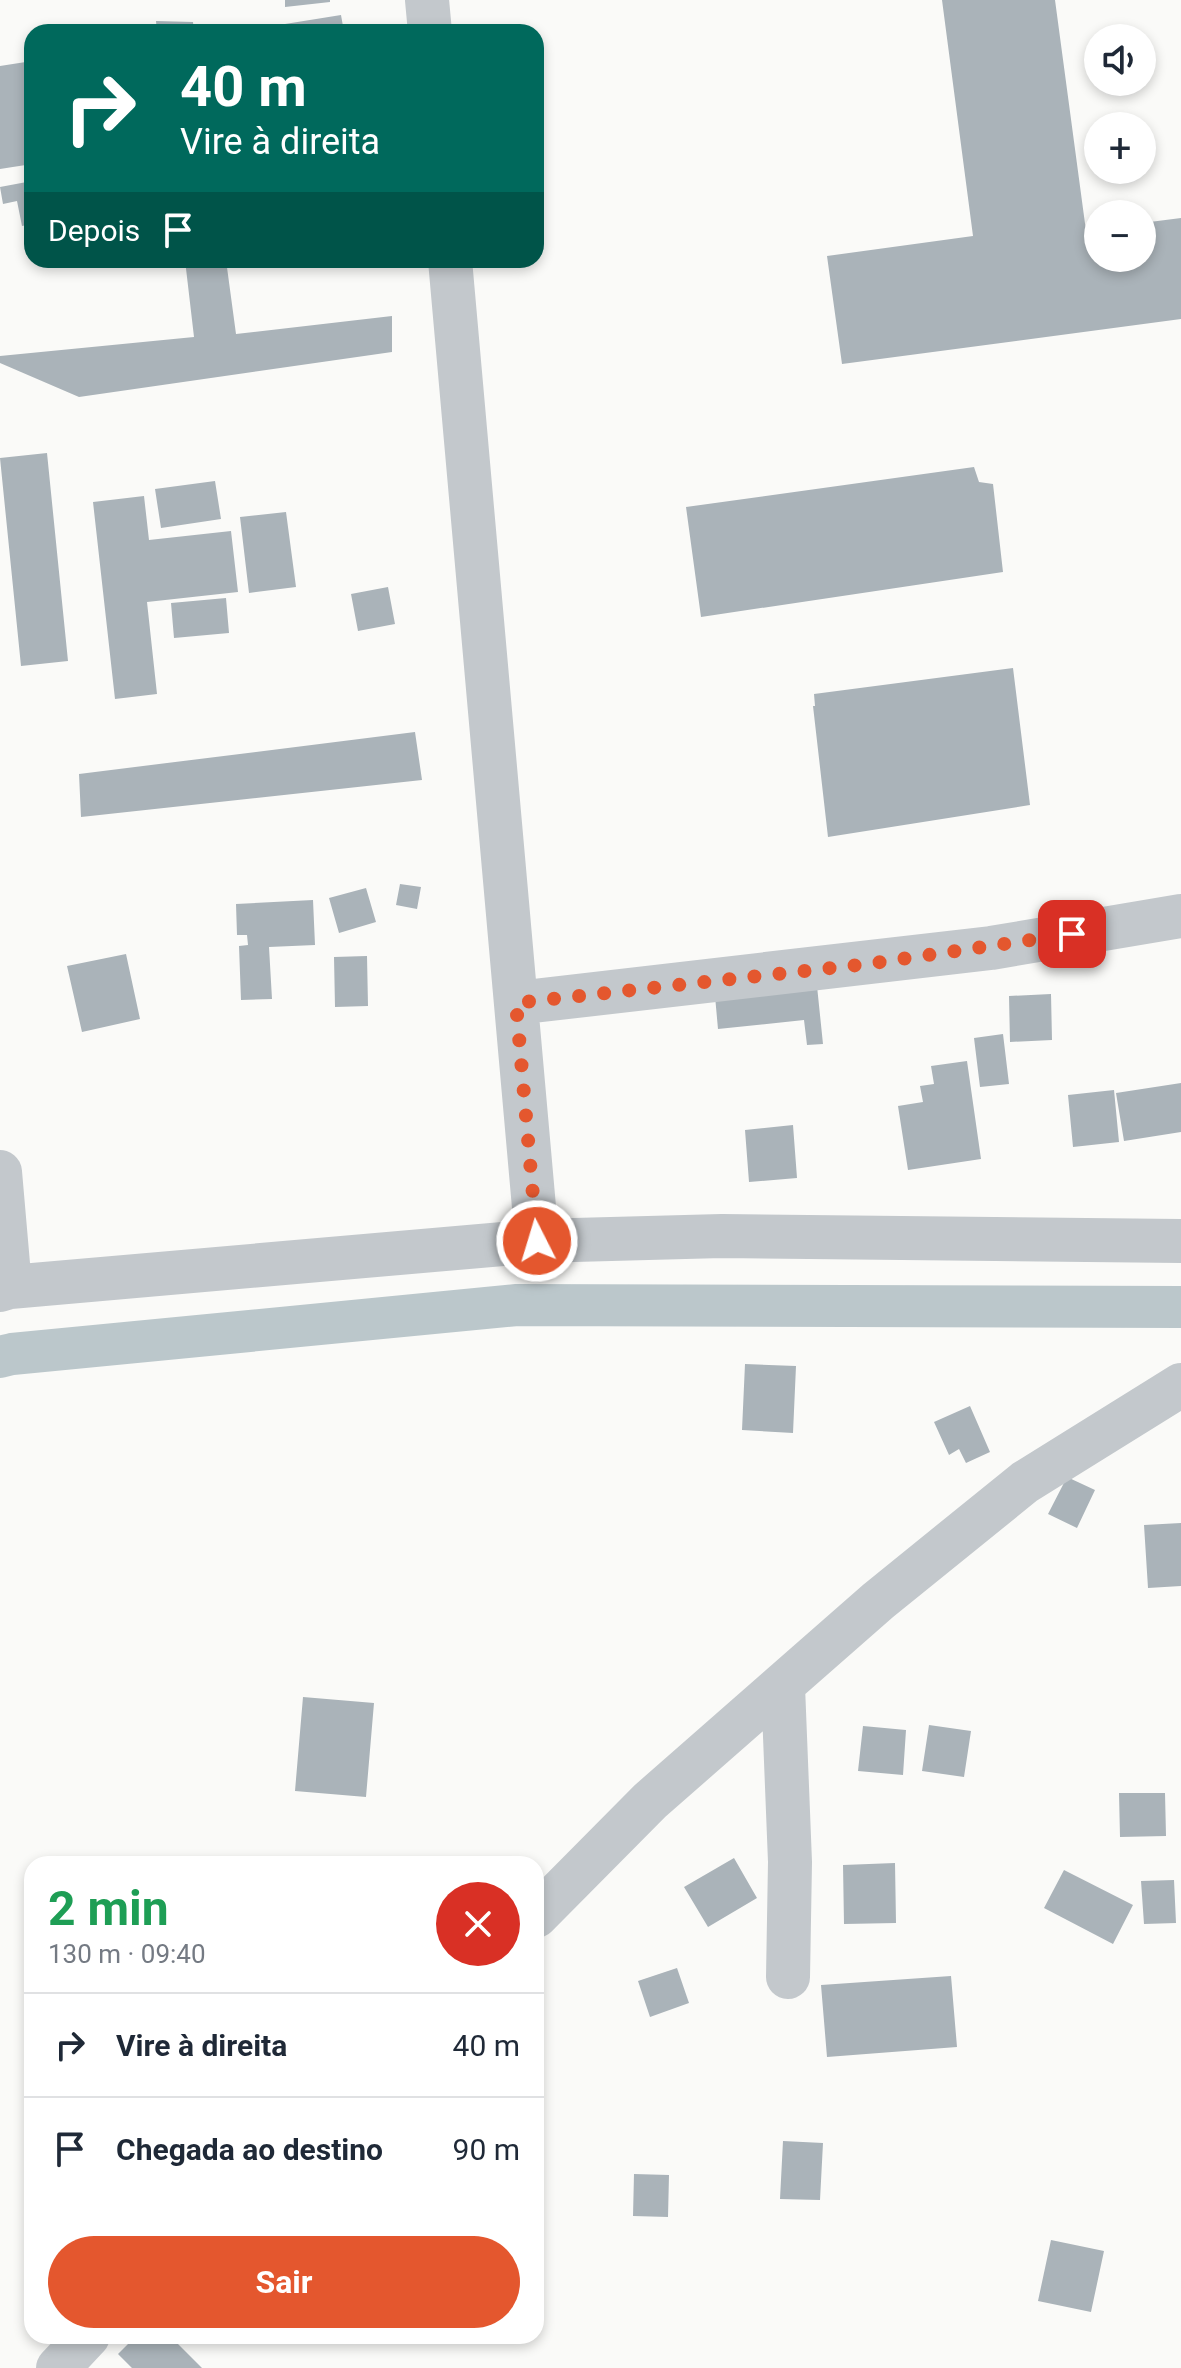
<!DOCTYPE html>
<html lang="pt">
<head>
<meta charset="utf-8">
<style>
  body { margin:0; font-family:Roboto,sans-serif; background:#f6f6f7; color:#1f2937; height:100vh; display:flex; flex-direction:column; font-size:30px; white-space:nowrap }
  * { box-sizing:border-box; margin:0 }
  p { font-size:26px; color:#747a83 }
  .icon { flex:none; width:44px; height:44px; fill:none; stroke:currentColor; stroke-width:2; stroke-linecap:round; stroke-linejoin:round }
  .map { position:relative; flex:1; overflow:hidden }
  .sheet { position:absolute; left:24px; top:1856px; width:520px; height:488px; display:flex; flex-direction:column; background:#fff; border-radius:24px; box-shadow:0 4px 12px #0003 }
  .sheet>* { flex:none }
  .top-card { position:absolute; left:24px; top:24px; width:520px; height:244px; border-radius:24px; box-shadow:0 4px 12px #0003; background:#00695c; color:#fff; overflow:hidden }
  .fabs { position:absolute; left:1084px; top:24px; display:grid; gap:16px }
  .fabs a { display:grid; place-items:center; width:72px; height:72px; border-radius:50%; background:#fff; box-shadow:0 4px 12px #0003; font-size:40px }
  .pin { position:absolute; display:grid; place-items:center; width:68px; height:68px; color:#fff; margin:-34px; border-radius:16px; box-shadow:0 4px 12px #0006 }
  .me { position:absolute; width:88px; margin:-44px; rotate:355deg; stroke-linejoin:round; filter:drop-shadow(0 0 6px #0008) }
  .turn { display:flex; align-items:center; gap:28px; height:168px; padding:0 24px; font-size:36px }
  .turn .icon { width:104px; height:104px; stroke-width:2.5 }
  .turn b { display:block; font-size:56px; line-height:68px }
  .then { display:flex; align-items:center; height:76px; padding:0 24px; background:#0003; gap:16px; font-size:30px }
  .round { display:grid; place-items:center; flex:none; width:84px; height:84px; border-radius:42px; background:#f6f6f7 }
  .headline { display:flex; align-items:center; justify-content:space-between; height:136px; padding:0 24px }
  h1 { font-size:48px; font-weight:700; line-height:60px; color:#1e9e55 }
  .action { display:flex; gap:16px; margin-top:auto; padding:16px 24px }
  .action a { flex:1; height:92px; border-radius:48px; background:#e4572e; color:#fff; font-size:32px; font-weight:700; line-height:92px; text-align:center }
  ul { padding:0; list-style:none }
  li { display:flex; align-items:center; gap:24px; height:104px; padding:0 24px; border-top:2px solid #e0e1e3 }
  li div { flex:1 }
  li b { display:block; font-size:30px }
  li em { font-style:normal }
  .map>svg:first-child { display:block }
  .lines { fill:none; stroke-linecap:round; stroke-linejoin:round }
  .canal { stroke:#bbc7cb; stroke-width:42 }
  .building { fill:#aab3b9 }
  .street { stroke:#c3c8cc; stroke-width:44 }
  .route { stroke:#e4572e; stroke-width:14; stroke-dasharray:0 25.2 }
</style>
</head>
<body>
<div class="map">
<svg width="1181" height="2368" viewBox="0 0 1181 2368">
  <rect width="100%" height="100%" fill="#fafaf8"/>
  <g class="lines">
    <path class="canal" d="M 0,1357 L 12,1354 L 517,1305 L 1181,1307"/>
  </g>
  <path class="building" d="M 285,0 L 330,0 L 330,2 L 285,7 Z
    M 942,0 L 1055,0 L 1086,231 L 1098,229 L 1098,258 L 1142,258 L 1142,223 L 1181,218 L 1181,319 L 842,364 L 827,256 L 973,236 Z
    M 341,15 L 344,32 L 248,32 L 247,30 Z
    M 156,21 L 193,22 L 194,32 L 157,32 Z
    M 32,61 L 32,164 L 0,169 L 0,66 Z
    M 32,181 L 32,224 L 22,226 L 17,201 L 3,204 L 0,187 Z
    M 185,260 L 226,260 L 236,334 L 392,316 L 392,352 L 79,397 L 0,363 L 0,356 L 194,337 Z
    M 47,453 L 68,661 L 21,666 L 0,458 Z
    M 974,467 L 979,482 L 993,484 L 1003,572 L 701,617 L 686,507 Z
    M 215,481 L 221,519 L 161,528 L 155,489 Z
    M 144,496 L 149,540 L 231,531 L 238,592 L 147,602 L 157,694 L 115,699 L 93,502 Z
    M 286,512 L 296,587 L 249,593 L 240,517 Z
    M 388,587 L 395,624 L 358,631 L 351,594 Z
    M 226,598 L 229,633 L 174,638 L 171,603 Z
    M 1013,668 L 1030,805 L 828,837 L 813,706 L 815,706 L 814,694 Z
    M 415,732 L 422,780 L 81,817 L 79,774 Z
    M 400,884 L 421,887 L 417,909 L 396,905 Z
    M 366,888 L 376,922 L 339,933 L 329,898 Z
    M 313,900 L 315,945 L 269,947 L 272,999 L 241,1000 L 239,946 L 248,945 L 247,935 L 237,935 L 236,904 Z
    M 126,954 L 140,1019 L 82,1032 L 67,966 Z
    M 367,956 L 368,1006 L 335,1007 L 334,957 Z
    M 817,986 L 823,1044 L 807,1045 L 804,1020 L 718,1029 L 715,996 Z
    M 1051,994 L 1052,1040 L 1010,1042 L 1009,996 Z
    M 1003,1034 L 1009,1084 L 980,1087 L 974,1038 Z
    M 967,1061 L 981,1159 L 908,1170 L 898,1106 L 923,1102 L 920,1086 L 934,1084 L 931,1066 Z
    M 1181,1083 L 1181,1132 L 1124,1141 L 1116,1093 Z
    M 1114,1090 L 1119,1142 L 1073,1147 L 1068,1095 Z
    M 793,1125 L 797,1178 L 749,1182 L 745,1130 Z
    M 745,1364 L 796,1366 L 793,1433 L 742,1430 Z
    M 970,1406 L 990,1452 L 966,1463 L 959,1449 L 949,1455 L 934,1422 Z
    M 1067,1477 L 1095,1490 L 1077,1528 L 1048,1514 Z
    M 1181,1523 L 1181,1586 L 1148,1588 L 1144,1525 Z
    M 303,1697 L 374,1703 L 366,1797 L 295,1791 Z
    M 929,1725 L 971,1731 L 964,1777 L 922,1771 Z
    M 863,1726 L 906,1730 L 903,1775 L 858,1771 Z
    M 1119,1793 L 1165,1793 L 1166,1836 L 1120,1837 Z
    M 734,1858 L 757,1898 L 708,1927 L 684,1887 Z
    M 895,1863 L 896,1923 L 844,1924 L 843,1865 Z
    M 1064,1870 L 1133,1905 L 1113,1944 L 1044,1908 Z
    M 1174,1880 L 1176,1923 L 1144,1924 L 1141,1881 Z
    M 677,1968 L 689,2003 L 650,2017 L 638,1981 Z
    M 951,1976 L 957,2047 L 827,2057 L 821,1985 Z
    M 783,2141 L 823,2143 L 820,2200 L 780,2199 Z
    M 634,2174 L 669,2175 L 668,2217 L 633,2216 Z
    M 1051,2240 L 1104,2251 L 1091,2312 L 1038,2301 Z
    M 136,2336 L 170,2336 L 202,2368 L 132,2368 L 118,2354 Z"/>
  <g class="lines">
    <path class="street" d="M 427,0 L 430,32
      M 450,260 L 537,1241
      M 516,1003 L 991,948 L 1181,916
      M 0,1172 L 10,1287
      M 0,1290 L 10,1287 L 537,1241 L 722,1236 L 1181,1241
      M 783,1686 L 790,1862 L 788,1977
      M 536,1916 L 650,1801 L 878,1601 L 1025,1482 L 1181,1385
      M 58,2368 L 88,2336"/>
  </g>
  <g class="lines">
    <path class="route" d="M 537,1241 L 516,1003 L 867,964 L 1072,934"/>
  </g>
</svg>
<div class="fabs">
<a><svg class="icon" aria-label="sound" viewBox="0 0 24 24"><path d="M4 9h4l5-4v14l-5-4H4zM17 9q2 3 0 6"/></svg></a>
<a>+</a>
<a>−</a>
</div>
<div class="pin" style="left:1072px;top:934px;background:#d93025"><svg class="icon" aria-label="arrive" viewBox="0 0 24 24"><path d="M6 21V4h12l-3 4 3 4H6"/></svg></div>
<svg class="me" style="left:537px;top:1241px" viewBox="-20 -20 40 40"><circle r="17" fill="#e4572e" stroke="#fff" stroke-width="3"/><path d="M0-11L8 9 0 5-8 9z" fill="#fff"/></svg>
<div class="top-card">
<div class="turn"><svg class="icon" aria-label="right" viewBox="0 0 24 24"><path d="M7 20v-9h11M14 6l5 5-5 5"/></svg><div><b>40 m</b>Vire à direita</div></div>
<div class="then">Depois<svg class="icon" aria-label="arrive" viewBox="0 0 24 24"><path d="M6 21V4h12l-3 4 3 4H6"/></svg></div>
</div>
<section class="sheet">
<div class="headline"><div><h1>2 min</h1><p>130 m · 09:40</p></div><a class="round" style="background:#d93025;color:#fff"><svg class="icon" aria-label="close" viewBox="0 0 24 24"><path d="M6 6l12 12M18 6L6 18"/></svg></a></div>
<ul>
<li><svg class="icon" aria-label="right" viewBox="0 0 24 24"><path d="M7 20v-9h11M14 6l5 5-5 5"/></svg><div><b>Vire à direita</b></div><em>40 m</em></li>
<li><svg class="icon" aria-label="arrive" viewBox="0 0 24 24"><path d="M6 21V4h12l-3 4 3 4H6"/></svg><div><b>Chegada ao destino</b></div><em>90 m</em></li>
</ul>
<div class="action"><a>Sair</a></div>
</section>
</div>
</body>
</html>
